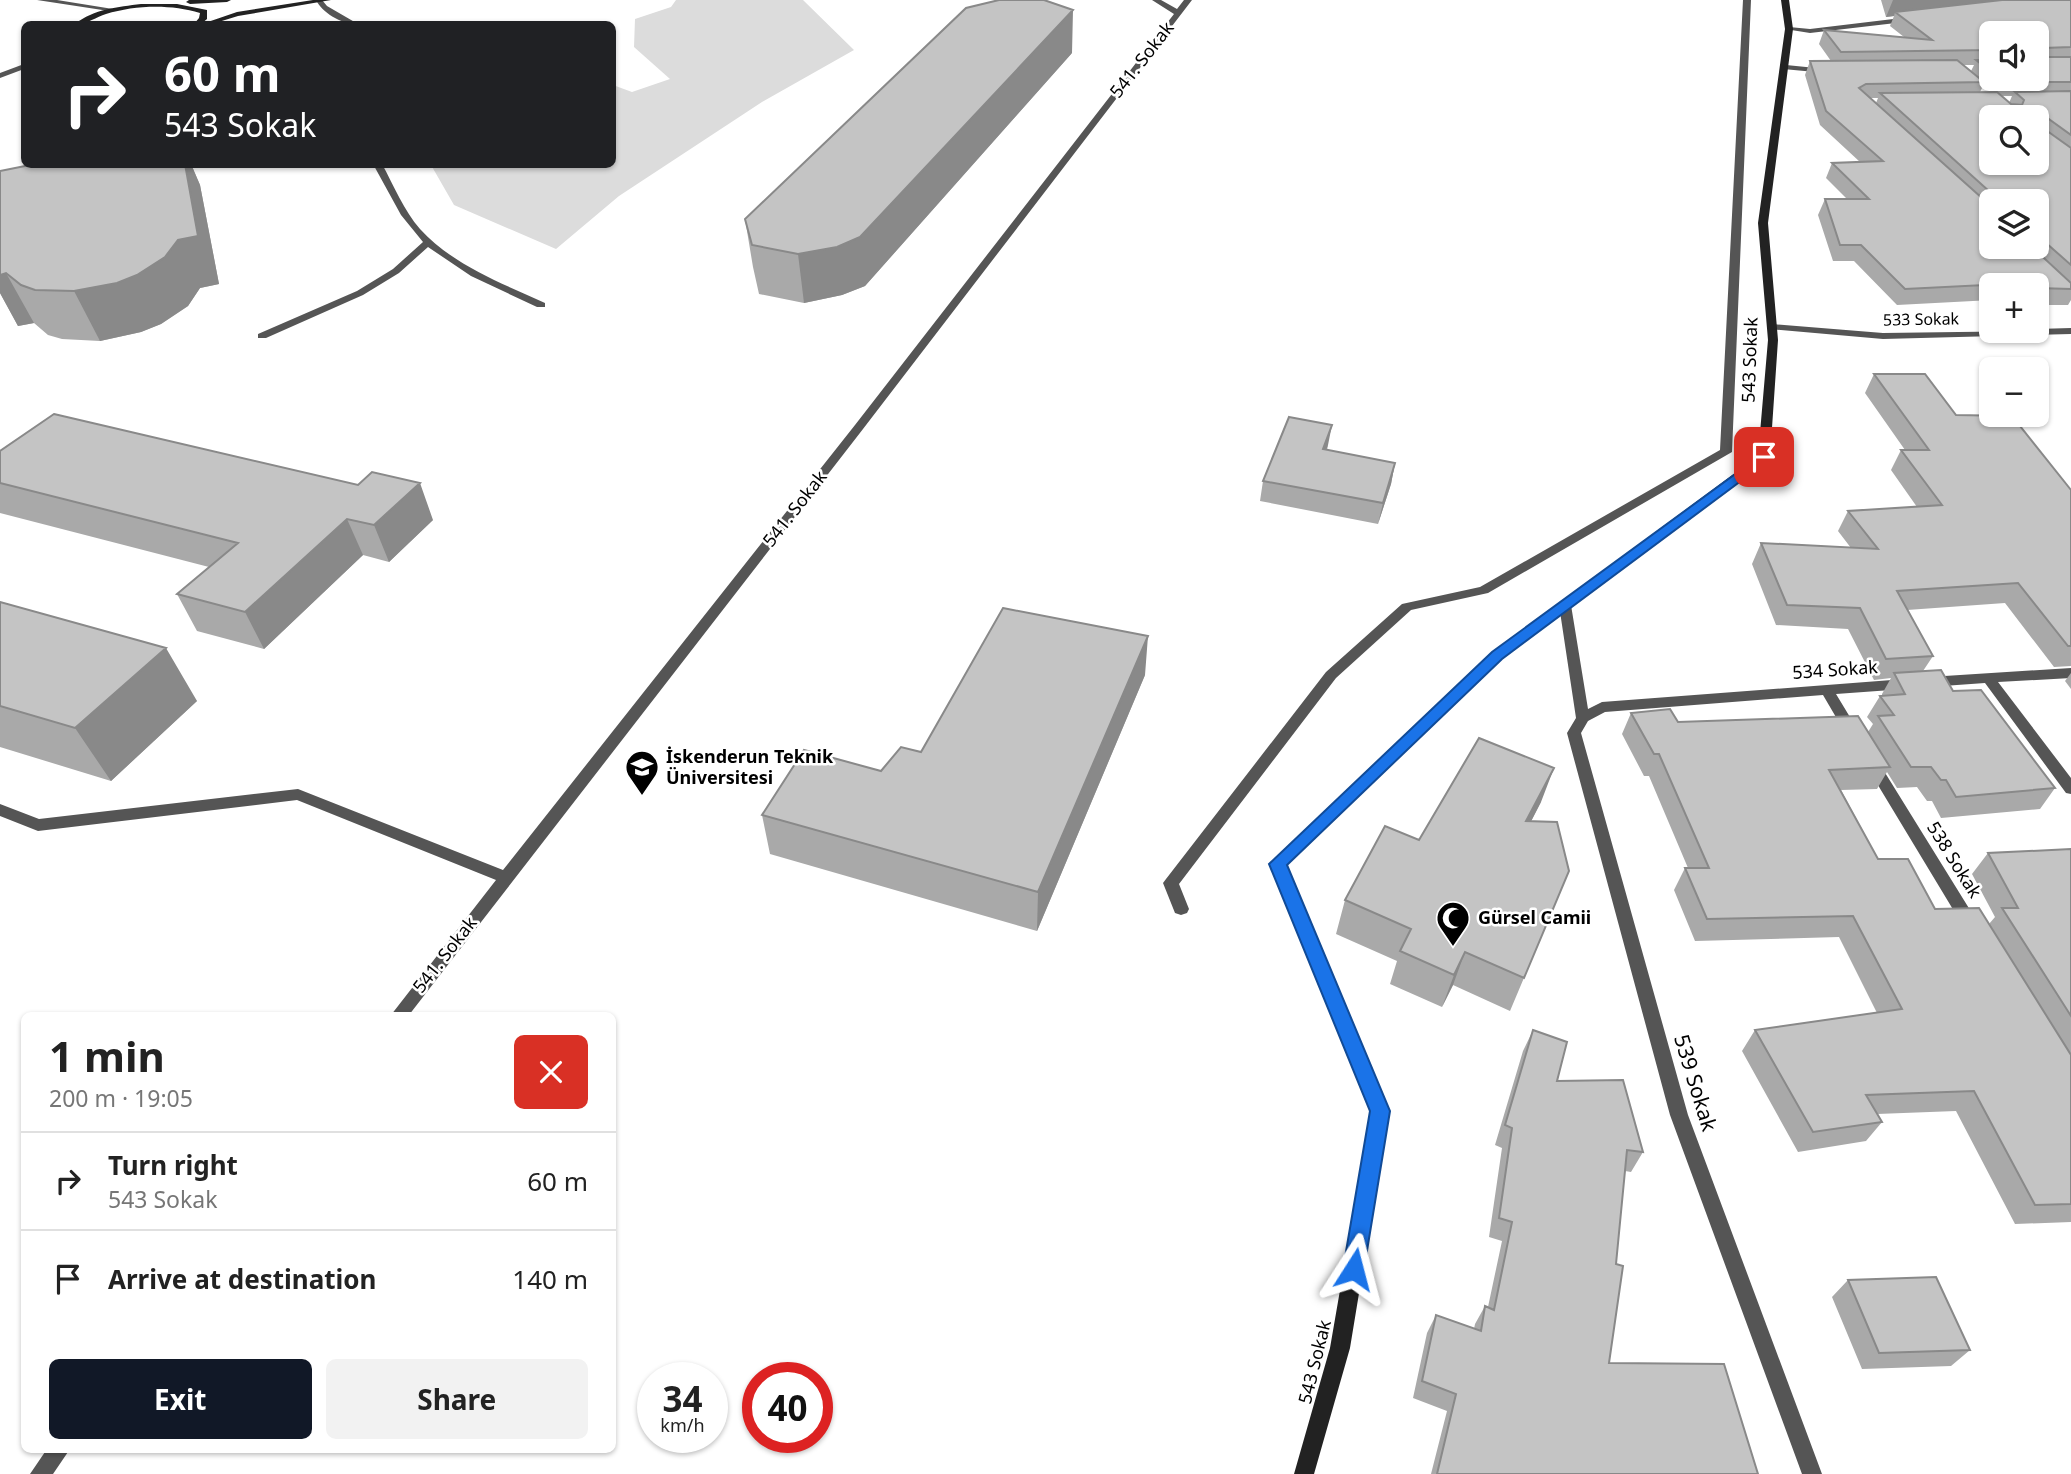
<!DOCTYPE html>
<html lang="en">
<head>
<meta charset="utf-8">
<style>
  body { margin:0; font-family:"Noto Sans",sans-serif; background:#f2f2f2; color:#222; height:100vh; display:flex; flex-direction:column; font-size:26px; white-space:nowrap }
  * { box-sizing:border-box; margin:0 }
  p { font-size:23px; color:#767676 }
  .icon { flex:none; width:38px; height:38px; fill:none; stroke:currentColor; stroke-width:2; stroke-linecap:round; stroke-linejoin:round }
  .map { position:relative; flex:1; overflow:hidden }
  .drawer { position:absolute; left:21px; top:1012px; width:595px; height:441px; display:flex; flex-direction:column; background:#fff; border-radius:10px; box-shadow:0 2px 5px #0004 }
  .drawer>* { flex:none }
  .banner { position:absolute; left:21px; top:21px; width:595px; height:147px; border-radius:10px; box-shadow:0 2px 5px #0004; background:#202124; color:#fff; overflow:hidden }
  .controls { position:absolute; left:1979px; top:21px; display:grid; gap:14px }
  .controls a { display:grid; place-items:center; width:70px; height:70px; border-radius:10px; background:#fff; box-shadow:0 2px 5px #0004; font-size:35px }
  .speed { position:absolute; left:637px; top:1362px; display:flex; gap:14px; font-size:35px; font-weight:700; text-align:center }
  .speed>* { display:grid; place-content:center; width:91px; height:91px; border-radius:50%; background:#fff; box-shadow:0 2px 5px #0004; line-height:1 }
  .speed small { font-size:18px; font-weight:400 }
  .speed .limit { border:10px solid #d22; background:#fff; color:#111 }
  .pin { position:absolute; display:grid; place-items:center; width:60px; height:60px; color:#fff; margin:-30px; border-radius:14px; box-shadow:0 4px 10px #0006 }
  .me { position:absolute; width:77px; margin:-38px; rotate:9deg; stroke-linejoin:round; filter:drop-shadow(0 0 5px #0008) }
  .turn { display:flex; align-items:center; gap:24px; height:147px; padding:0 28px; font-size:32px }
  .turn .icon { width:91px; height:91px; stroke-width:2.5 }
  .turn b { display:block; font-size:49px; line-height:60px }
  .round { display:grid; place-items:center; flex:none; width:74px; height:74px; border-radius:10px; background:#f2f2f2 }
  .summary { display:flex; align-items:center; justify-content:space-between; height:119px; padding:0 28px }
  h1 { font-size:42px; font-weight:700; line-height:52px }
  .primary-button { display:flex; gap:14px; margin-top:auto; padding:14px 28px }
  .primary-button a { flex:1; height:80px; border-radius:10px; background:#111827; color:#fff; font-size:28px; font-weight:700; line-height:80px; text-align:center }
  .primary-button a+a { background:#f2f2f2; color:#222 }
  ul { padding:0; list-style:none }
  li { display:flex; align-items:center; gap:21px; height:98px; padding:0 28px; border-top:2px solid #e0e0e0 }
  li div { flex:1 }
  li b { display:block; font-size:26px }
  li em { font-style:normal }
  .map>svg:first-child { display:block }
  .green { fill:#dcdcdc }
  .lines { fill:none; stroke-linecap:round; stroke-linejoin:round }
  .street { fill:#555; fill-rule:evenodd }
  .secondary { fill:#222; fill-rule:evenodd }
  .wall { fill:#a9a9a9; fill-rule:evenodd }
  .shaded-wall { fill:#898989 }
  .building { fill:#c4c4c4; stroke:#898989; stroke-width:2; fill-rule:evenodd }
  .route { fill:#1a73e8; stroke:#114b97; stroke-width:2 }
  .labels { text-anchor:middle; stroke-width:5; stroke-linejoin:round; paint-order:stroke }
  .far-street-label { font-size:16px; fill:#000; stroke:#fff }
  .street-label { font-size:18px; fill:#000; stroke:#fff }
  .poi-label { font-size:18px; font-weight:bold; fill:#000; stroke:#fff; text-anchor:start }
  .near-street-label { font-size:21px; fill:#000; stroke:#fff }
</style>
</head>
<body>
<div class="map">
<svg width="2071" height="1474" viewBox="0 0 2071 1474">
  <rect width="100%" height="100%" fill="#fff"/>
  <path class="green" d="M 676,0 L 803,0 L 854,50 L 762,102 L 619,196 L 556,249 L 454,205 L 431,165 L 612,164 L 613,85 L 632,92 L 670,79 L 634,47 L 635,19 L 671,7 Z"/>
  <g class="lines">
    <path class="street" d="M 37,0 L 57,0 L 113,9 L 109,11 Z
      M 316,0 L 322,0 L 327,6 L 358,24 C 343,25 322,13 316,0 Z
      M 1152,0 L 1161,0 L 1177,9 L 1184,0 L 1192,0 L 863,429 L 409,1015 L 391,1015 L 496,880 L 297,800 L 38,831 L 0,816 L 0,804 L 39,819 L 298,789 L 503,870 L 855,425 L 1174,14 Z
      M 1743,0 L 1751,0 L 1732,452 L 1488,593 L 1411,610 L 1336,678 L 1179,884 L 1189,909 L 1187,913 L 1181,915 L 1175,913 L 1163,883 L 1166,879 L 1326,672 L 1402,604 L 1480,587 L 1720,450 Z
      M 1910,17 L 1914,19 L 1913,21 L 1810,33 L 1785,29 L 1789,27 L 1810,29 Z
      M 24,64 L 24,69 L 0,78 L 0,73 Z
      M 1786,65 L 1826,69 L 1830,71 L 1826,73 L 1783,69 L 1782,67 Z
      M 373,164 L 382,164 C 394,186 404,211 420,229 C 453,265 501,283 545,303 L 545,307 L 537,307 L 471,276 L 428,247 L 399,273 L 363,295 L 266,338 L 258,338 L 258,334 L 357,291 L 393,269 L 423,242 L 401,215 Z
      M 1772,324 L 1883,333 L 2037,331 L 2037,329 L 2071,328 L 2071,334 L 1883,339 L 1768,329 L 1768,325 Z
      M 1565,601 L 1571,605 L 1588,709 L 1602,702 L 1905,679 L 1912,684 L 1905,689 L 1836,694 L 1859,732 L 1852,737 L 1847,736 L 1823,695 L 1605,712 L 1588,721 L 1581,733 L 1688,1115 L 1822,1474 L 1802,1474 L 1670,1115 L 1567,733 L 1576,718 L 1559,605 Z
      M 2071,668 L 2071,678 L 1998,682 L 2071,778 L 2071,794 L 2066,793 L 1985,683 L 1929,687 L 1922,682 L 1929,677 Z
      M 1874,762 L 1879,763 L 1975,918 L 1977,922 L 1975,926 L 1969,928 L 1963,926 L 1867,767 Z
      M 47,1449 L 70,1449 L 53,1474 L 30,1474 Z"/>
    <path class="secondary" d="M 189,0 L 231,0 L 227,2 L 190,4 L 186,2 Z
      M 313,0 L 331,0 L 238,16 L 212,24 L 202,24 L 237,12 Z
      M 1781,0 L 1789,0 L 1793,29 L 1768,223 L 1778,340 L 1770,457 L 1502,659 L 1285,865 L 1389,1111 L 1350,1348 L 1314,1474 L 1294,1474 L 1330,1348 L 1371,1111 L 1269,864 L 1492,653 L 1758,456 L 1768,340 L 1758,223 L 1785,29 Z
      M 141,4 L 177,4 L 207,10 L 207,19 L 201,24 L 194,24 L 199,18 L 200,13 C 171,4 135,5 106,14 C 96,17 86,25 75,24 C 94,9 118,7 141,4 Z"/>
  </g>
  <path class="wall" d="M 1881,0 L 2071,0 L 2071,300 L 2068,305 L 2037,305 L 2037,285 L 1992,285 L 1992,300 L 1897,305 L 1854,261 L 1833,261 L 1818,215 L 1825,199 L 1847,199 L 1826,178 L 1832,163 L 1860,162 L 1820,125 L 1805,75 L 1810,61 L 1831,61 L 1819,44 L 1824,30 L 1904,37 L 1890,26 L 1894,16 L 1886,17 ZM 1992,33 L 2037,79 L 1992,79 ZM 1963,65 L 1974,65 L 1971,71 ZM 1983,86 L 1991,92 L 1980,92 ZM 2002,96 L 2012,96 L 2009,103 ZM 1870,98 L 1878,98 L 1876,103 ZM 1992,201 L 2037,201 L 2037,247 L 1992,247 Z
    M 1072,53 L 865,286 L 842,295 L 804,303 L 759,294 L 753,267 L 745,219 Z
    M 35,164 L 191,164 L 200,185 L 219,284 L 200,288 L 188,306 L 161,324 L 141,332 L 100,341 L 62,339 L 48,335 L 34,323 L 18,326 L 0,293 Z
    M 1874,374 L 1956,415 L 2071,490 L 2071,666 L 2054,667 L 2005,603 L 1907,610 L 1933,656 L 1923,671 L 1953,691 L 2055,788 L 2040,809 L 1941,818 L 1932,801 L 1927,801 L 1917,787 L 1897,788 L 1887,772 L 1877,789 L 1841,790 L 1878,859 L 1935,909 L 1989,924 L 1995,917 L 1972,874 L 1988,853 L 2071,849 L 2071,1222 L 2015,1224 L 1956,1111 L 1877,1114 L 1882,1122 L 1866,1141 L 1798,1152 L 1742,1051 L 1755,1030 L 1877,1013 L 1839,937 L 1695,941 L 1674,890 L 1685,868 L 1688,868 L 1649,776 L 1644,776 L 1622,734 L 1631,713 L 1678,722 L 1868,732 L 1873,724 L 1867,717 L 1880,696 L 1882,696 L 1882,694 L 1891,678 L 1874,680 L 1848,629 L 1776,625 L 1752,564 L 1761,543 L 1851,548 L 1838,531 L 1848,511 L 1917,507 L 1891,470 L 1901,450 L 1905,450 L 1865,393 Z
    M 1328,445 L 1327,450 L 1395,463 L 1391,484 L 1378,524 L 1260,501 L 1263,481 Z
    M 0,483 L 433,520 L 389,562 L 363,555 L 264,649 L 197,631 L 177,594 L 209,567 L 0,513 Z
    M 0,602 L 197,701 L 111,781 L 0,747 Z
    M 2071,673 L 2071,689 L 2065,681 Z
    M 1145,675 L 1037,931 L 770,854 L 762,815 L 881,771 L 921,752 Z
    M 1541,802 L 1531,821 L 1569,871 L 1510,1011 L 1453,985 L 1442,1007 L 1390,984 L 1397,961 L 1336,934 L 1345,900 L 1419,840 Z
    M 1533,1030 L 1557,1081 L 1643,1152 L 1631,1172 L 1625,1171 L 1616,1264 L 1609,1363 L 1758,1474 L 1431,1474 L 1447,1411 L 1413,1398 L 1427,1333 L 1436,1315 L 1474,1329 L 1475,1324 L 1485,1306 L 1488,1307 L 1502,1241 L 1489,1237 L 1502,1148 L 1495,1145 L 1523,1051 Z
    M 1848,1280 L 1970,1350 L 1951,1366 L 1862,1369 L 1832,1297 Z"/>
  <path class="shaded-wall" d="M 1893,0 L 2032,0 L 1895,12 L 1894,16 L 1886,17 Z
    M 1073,10 L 1072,53 L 865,286 L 842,295 L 804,303 L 798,254 Z
    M 185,164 L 191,164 L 200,185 L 219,284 L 200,288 L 188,306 L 161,324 L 141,332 L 100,341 L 74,291 Z
    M 6,273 L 34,323 L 18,326 L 0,293 L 0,275 Z
    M 1332,425 L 1328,445 L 1319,470 L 1323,449 Z
    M 1395,463 L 1391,484 L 1378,524 L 1383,503 Z
    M 420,483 L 433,520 L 389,562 L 374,525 Z
    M 347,519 L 363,555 L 264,649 L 245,612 Z
    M 1148,636 L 1145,675 L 1037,931 L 1038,892 Z
    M 166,648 L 197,701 L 111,781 L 75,728 Z
    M 1554,768 L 1541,802 L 1514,855 L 1526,821 Z
    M 1465,952 L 1453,985 L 1442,1007 L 1454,975 Z"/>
  <path class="building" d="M 999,0 L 1044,0 L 1073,10 L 860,237 L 837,247 L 798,254 L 752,245 L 745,219 L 966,8 Z
    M 2002,0 L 2071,0 L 2071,47 L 2044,48 L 2042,57 L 2071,57 L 2071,82 L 2003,82 L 1999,79 L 2037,79 L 2037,33 L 1992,33 L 1992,50 L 1841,52 L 1824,30 L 1932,40 L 1895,12 Z
    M 1957,60 L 1984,82 L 1866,84 L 1859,88 L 1992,207 L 1992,247 L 2032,247 L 2071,283 L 2071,289 L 2037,288 L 2037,285 L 2027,285 L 2025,283 L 1905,289 L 1861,245 L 1840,245 L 1825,199 L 1869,199 L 1832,163 L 1883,161 L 1826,111 L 1810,61 Z
    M 1976,60 L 1992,60 L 1992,73 Z
    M 2071,91 L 2071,135 L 2046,117 L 2042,117 L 2043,128 L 2071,148 L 2071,265 L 2037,235 L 2037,201 L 2000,201 L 1880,93 L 1997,92 L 2011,104 L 2022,105 L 2024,100 L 2015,92 ZM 1992,117 L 2037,117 L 2037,163 L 1992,163 Z
    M 35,164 L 185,164 L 198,236 L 178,240 L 165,257 L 137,275 L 117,283 L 74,291 L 35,290 L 21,285 L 6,273 L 0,275 L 0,171 Z
    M 1874,374 L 1925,374 L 1956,415 L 2012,416 L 2071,490 L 2071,646 L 2068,646 L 2018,583 L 1897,591 L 1933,656 L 1886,659 L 1860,608 L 1787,605 L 1761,543 L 1878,549 L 1848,511 L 1942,505 L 1901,450 L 1929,450 Z
    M 54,414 L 358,485 L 372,472 L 420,483 L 374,525 L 347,519 L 245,612 L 177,594 L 238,543 L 0,483 L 0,451 Z
    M 1289,417 L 1332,425 L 1323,449 L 1395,463 L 1383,503 L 1263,481 Z
    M 0,602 L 166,648 L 75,728 L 0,706 Z
    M 1003,608 L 1148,636 L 1038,892 L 762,815 L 804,750 L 881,771 L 901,747 L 921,752 Z
    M 1941,670 L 1953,691 L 1981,690 L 2055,788 L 1956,797 L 1946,780 L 1941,780 L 1931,767 L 1911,767 L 1878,716 L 1894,715 L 1880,696 L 1905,694 L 1894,673 Z
    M 1670,709 L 1678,722 L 1858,716 L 1890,767 L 1829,770 L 1878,859 L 1908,859 L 1935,909 L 1979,908 L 2071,1055 L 2071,1204 L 2035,1205 L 1974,1091 L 1866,1095 L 1882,1122 L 1813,1132 L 1755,1030 L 1902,1009 L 1853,916 L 1707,919 L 1685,868 L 1709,868 L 1659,754 L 1654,754 L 1631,713 Z
    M 1479,738 L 1554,768 L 1526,821 L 1557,822 L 1569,871 L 1524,978 L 1465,952 L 1454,975 L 1400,951 L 1411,929 L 1345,900 L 1385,826 L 1419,840 Z
    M 2071,849 L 2071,1016 L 2002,908 L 2018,908 L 1988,853 Z
    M 1533,1030 L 1567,1042 L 1557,1081 L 1623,1080 L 1643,1152 L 1627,1150 L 1616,1264 L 1623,1266 L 1609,1363 L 1724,1364 L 1758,1474 L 1437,1474 L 1456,1394 L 1422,1381 L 1436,1315 L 1481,1331 L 1485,1306 L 1494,1310 L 1512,1222 L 1499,1218 L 1512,1128 L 1505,1125 Z
    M 1936,1277 L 1970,1350 L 1879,1353 L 1848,1280 Z"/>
  <path class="route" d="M 1764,453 L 1769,455 L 1769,460 L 1502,659 L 1287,865 L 1390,1111 L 1364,1269 L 1361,1277 L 1354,1280 L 1346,1277 L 1343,1269 L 1370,1111 L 1269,864 L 1492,652 Z"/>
  <defs>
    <symbol id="university-pin" viewBox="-11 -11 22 30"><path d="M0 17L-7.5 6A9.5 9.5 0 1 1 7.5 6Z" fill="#000" stroke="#fff"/><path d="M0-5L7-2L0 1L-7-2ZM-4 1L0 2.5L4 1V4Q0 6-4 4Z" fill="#fff"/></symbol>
    <symbol id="mosque-pin" viewBox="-11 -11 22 30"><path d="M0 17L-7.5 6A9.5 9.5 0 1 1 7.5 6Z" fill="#000" stroke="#fff"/><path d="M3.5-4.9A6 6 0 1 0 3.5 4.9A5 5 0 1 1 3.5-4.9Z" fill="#fff"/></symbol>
  </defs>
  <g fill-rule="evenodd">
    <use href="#university-pin" x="623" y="748" width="38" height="52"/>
    <use href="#mosque-pin" x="1434" y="899" width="38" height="52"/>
  </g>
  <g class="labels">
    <g class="far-street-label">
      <text transform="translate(1921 319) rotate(-1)" y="6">533 Sokak</text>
    </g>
    <g class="street-label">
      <text transform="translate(1142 60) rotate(-52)" y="6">541. Sokak</text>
      <text transform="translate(1750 360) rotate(-88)" y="6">543 Sokak</text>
      <text transform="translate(795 509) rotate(-52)" y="6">541. Sokak</text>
      <text transform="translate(1835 670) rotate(-4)" y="6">534 Sokak</text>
      <text transform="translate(1954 860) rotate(58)" y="6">538 Sokak</text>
      <text transform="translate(445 955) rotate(-52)" y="6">541. Sokak</text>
      <text transform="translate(1315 1362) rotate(-76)" y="6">543 Sokak</text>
    </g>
    <g class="poi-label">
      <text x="666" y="763">İskenderun Teknik<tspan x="666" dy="21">Üniversitesi</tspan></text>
      <text x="1478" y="924">Gürsel Camii</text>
    </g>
    <g class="near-street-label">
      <text transform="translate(1695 1083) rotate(73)" y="7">539 Sokak</text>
    </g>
  </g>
</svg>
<div class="controls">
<a><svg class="icon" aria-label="sound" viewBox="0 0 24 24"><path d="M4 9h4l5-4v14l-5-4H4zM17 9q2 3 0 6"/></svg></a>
<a><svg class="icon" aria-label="search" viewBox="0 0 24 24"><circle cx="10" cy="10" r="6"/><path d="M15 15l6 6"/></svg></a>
<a><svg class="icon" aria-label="layers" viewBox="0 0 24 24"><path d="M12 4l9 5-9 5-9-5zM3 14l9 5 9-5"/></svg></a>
<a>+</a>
<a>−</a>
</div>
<div class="speed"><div>34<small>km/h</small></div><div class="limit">40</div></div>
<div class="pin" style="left:1764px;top:457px;background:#d93025"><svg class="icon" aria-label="arrive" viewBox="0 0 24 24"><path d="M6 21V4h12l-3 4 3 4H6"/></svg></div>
<svg class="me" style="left:1354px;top:1269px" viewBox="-20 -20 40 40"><path d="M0-17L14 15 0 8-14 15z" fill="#1a73e8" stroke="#fff" stroke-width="4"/></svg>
<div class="banner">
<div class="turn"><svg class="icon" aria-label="right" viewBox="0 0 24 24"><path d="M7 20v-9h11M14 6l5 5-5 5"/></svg><div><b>60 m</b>543 Sokak</div></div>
</div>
<section class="drawer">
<div class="summary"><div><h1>1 min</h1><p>200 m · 19:05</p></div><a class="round" style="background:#d93025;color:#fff"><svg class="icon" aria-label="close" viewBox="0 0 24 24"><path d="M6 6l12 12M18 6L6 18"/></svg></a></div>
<ul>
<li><svg class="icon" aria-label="right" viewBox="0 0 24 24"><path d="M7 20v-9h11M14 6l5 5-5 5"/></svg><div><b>Turn right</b><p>543 Sokak</p></div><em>60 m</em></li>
<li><svg class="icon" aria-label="arrive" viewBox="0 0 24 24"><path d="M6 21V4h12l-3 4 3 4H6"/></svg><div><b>Arrive at destination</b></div><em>140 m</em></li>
</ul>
<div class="primary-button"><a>Exit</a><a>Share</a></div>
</section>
</div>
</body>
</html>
